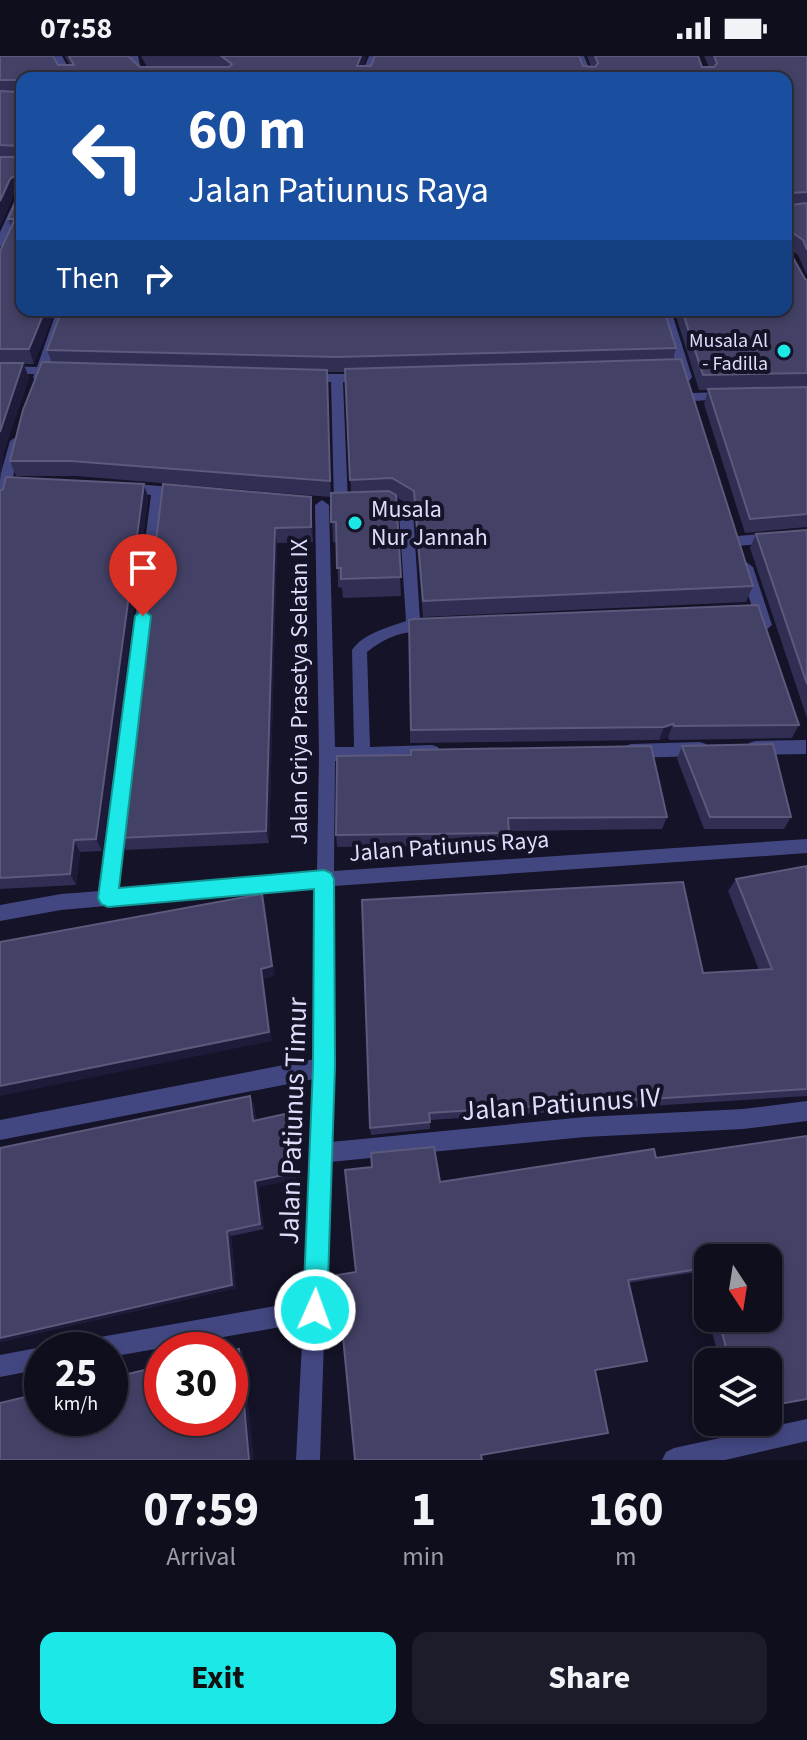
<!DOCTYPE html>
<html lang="en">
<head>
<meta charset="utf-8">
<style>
  body { margin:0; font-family:"Source Sans 3",sans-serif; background:#1d1c2a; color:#f1f3f6; height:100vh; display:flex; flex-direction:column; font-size:30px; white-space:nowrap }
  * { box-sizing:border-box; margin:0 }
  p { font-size:26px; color:#9b9ca4 }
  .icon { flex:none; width:44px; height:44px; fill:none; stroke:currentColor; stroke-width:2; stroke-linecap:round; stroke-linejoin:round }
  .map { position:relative; height:1404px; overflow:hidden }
  .side { display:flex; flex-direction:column; background:#0f0e1d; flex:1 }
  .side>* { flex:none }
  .banner { position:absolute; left:16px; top:16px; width:776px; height:244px; border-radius:16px; box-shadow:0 4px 12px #0003,0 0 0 2px #2f2e3b; background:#1a4fa0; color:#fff; overflow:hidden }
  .needle { width:52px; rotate:168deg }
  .fabs { position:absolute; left:694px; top:1188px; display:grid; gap:16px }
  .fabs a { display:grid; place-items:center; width:88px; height:88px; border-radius:16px; background:#0f0e1d; box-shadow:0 4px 12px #0003,0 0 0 2px #2f2e3b; font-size:40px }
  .speed { position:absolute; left:24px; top:1276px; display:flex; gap:16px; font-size:40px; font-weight:700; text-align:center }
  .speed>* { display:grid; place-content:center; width:104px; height:104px; border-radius:50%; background:#0f0e1d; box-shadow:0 4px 12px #0003,0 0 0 2px #2f2e3b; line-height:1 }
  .speed small { font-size:20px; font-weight:400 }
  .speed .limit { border:12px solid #d22; background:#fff; color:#111 }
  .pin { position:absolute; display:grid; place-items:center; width:68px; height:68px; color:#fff; margin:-82px -34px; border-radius:50% 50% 50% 0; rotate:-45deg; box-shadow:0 0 8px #0007 }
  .pin .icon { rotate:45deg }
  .me { position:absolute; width:88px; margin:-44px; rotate:2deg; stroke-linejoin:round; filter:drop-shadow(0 0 6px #0008) }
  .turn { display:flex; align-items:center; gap:28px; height:168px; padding:0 40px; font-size:36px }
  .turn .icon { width:104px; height:104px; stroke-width:2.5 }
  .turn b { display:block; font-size:56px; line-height:68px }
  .then { display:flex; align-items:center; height:76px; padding:0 40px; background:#0003; gap:16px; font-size:30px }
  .eta { display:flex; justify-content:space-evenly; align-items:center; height:136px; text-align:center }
  .eta b { font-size:48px; font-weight:700; line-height:56px }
  .primary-button { display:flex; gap:16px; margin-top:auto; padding:16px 40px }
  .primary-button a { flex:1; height:92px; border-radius:16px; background:#1ce8e7; color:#111; font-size:32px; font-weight:700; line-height:92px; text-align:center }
  .primary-button a+a { background:#1d1c2a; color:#f1f3f6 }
  .status { display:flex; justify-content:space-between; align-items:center; height:56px; padding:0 40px; background:#0f0e1d; direction:ltr }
  .status svg { height:22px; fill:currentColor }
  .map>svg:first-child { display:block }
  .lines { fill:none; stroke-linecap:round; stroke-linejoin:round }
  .street { fill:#434781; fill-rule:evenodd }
  .wall { fill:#312e53; fill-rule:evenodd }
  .shaded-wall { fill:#1e1b3a }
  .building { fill:#434165; stroke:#5b597c; stroke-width:2 }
  .route { fill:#1ce8e7; stroke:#129796; stroke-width:2 }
  .poi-dot { fill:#1ce8e7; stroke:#141327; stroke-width:3 }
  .labels { text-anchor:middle; stroke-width:8; stroke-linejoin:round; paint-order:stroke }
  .far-poi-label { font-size:20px; fill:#dcdcfb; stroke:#141327; text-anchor:end }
  .poi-label { font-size:24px; fill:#dcdcfb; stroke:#141327; text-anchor:start }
  .street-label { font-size:24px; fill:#dcdcfb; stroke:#141327 }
  .near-street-label { font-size:28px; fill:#dcdcfb; stroke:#141327 }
</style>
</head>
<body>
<div class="status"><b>07:58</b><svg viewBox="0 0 49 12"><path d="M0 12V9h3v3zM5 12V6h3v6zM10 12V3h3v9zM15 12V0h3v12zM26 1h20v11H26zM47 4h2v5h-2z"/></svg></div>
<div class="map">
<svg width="807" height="1404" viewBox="0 0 807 1404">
  <rect width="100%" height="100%" fill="#141327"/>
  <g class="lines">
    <path class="street" d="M 54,0 L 62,0 L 74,22 L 64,22 Z
      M 130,0 L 138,0 L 140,10 L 153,22 L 143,22 L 132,11 Z
      M 369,0 L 377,0 L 370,22 L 360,22 Z
      M 576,0 L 584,0 L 593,22 L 583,22 Z
      M 22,136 L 22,151 L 5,188 L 0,191 L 0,176 L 17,139 Z
      M 57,254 L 69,254 L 49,311 L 63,312 L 63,318 L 46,319 L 43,325 L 39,326 L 33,322 L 34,318 L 0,318 L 0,310 L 37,311 Z
      M 659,254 L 671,254 L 692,321 L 690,324 L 686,325 L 680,321 Z
      M 306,318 L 367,318 L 373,322 L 367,326 L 343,326 L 348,447 L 341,452 L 334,447 L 331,326 L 302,325 L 300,322 Z
      M 725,336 L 731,340 L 729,343 L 692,345 L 686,341 L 692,337 Z
      M 16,381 L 22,385 L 7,445 L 0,450 L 0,420 L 10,385 Z
      M 125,427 L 182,432 L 189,437 L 182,442 L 164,440 L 118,833 L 317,816 L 319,698 L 315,449 L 322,444 L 329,449 L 335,691 L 354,691 L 352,594 C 364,577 387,572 406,565 L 399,457 L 390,452 L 372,450 L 370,447 C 383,436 402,444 413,455 L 420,564 L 432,567 L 434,571 L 427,577 C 406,572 383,583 367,596 L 370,691 L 432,689 L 438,691 L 440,696 L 438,701 L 432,703 L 335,705 L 334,815 L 807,783 L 807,797 L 334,830 L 331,1086 L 585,1061 L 743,1053 L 807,1045 L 807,1065 L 743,1073 L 585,1081 L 330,1106 L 320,1404 L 296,1404 L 303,1267 L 110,1301 L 110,1294 L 78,1294 L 81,1286 L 89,1283 L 304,1245 L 314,1023 L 0,1084 L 0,1064 L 315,1003 L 317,831 L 61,854 L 0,865 L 0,849 L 61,838 L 100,835 L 151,439 L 120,435 L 118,432 Z
      M 807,474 L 807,484 L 737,490 L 730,485 L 737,480 Z
      M 746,506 L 753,511 L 772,569 L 765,575 L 758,569 L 739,511 Z
      M 806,684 L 806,698 L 755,699 L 749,697 L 747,692 L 749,687 L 755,685 Z
      M 700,686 L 706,688 L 708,693 L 706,698 L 700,700 L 631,702 L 625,700 L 623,695 L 625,690 L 631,688 Z
      M 42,1291 L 49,1294 L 42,1294 L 42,1313 L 0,1321 L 0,1299 Z
      M 807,1363 L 807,1385 L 725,1404 L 662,1404 L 666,1396 L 674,1392 Z"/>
  </g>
  <path class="wall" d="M 0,0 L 58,9 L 70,9 L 65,0 L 128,0 L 140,11 L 147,11 L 141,0 L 366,0 L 363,10 L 591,11 L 587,0 L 698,0 L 702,11 L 709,11 L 704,0 L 807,0 L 807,219 L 798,199 L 790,193 L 791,198 L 805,223 L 807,224 L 807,471 L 745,477 L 704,348 L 708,334 L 699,334 L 674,254 L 786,254 L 22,22 L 34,308 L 24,308 L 29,322 L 3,398 L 0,424 L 0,194 L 11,171 L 8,163 L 20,137 L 21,133 L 14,138 L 0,170 Z
    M 676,292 L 673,303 L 753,530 L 746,546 L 423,561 L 414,452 L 396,441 L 401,540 L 343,542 L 342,532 L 338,531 L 337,486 L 333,486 L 331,441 L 76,420 L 16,420 L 10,405 L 52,307 L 47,294 ZM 327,316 L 345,316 L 351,437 L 331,437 Z
    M 144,428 L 148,442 L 102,795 L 80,796 L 76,829 L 0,833 L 0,435 Z
    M 163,428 L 311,441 L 313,486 L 277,487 L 269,787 L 126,794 L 120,782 Z
    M 807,474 L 807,662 L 750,492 L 756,478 Z
    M 409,564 L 799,669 L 792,682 L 669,684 L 668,681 L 659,684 L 410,687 Z
    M 682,690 L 791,761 L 784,773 L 704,773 L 677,703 Z
    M 337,700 L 667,761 L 662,773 L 509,775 L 507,789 L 337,791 L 336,779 Z
    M 807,810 L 807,1040 L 430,1064 L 430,1073 L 371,1079 L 370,1072 L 703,917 L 759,914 L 728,835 L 736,823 Z
    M 254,1048 L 256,1064 L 285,1058 L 287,1066 L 296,1123 L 258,1131 L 264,1173 L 231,1180 L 236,1232 L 0,1286 L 0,1092 Z
    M 807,1080 L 807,1343 L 768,1350 L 768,1306 L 720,1306 L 696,1216 L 628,1227 L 647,1305 L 595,1315 L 608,1377 L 481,1399 L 482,1404 L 355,1404 L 337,1219 L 356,1216 L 345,1114 L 372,1111 L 371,1097 L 434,1091 L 440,1126 L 654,1093 L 656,1102 ZM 708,1202 L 768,1202 L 768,1262 L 708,1262 Z"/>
  <path class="shaded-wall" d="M 361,0 L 366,0 L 358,22 L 357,10 Z
    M 16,119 L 20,133 L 14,138 L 0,170 L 0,145 L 10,123 Z
    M 45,254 L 56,254 L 34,308 L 29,293 Z
    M 23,307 L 29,322 L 3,398 L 0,424 L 0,376 Z
    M 327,314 L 328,330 L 331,441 L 330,425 Z
    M 144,428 L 148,442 L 102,795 L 96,783 Z
    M 311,441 L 312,456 L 313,486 L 311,471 Z
    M 275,472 L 277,487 L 269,787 L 266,775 Z
    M 673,668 L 668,681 L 659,684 L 664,671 Z
    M 74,784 L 80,796 L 76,829 L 70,818 Z
    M 262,838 L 265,849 L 275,920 L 264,923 L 272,985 L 0,1040 L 0,1030 L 261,913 Z
    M 250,1040 L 254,1048 L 257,1072 L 253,1065 Z
    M 285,1058 L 287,1066 L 296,1123 L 258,1131 L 264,1173 L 260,1168 L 255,1125 Z
    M 227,1175 L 231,1180 L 236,1232 L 0,1286 L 0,1282 Z
    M 239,1293 L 243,1295 L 254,1404 L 249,1404 Z"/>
  <path class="building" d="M 0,0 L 53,0 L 58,9 L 74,9 L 69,0 L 128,0 L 140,11 L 229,11 L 232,8 L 221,0 L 361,0 L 357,10 L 371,10 L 375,0 L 579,0 L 583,10 L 595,11 L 598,7 L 595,0 L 698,0 L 702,11 L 714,11 L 717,7 L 714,0 L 807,0 L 807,136 L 790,137 L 788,140 L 791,149 L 807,147 L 807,194 L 803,184 L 790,175 L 788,178 L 791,198 L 805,223 L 807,224 L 807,317 L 703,319 L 682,254 L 786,254 L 786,22 L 22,22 L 22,254 L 45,254 L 29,293 L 0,293 L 0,195 L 15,163 L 8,163 L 20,137 L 21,122 L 16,119 L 10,123 L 0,145 L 0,101 L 18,101 L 20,90 L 0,89 L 0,35 L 18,36 L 21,27 L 18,24 L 0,24 Z
    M 62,254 L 664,254 L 676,292 L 336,301 L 47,294 Z
    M 681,303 L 753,530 L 423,545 L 414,435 L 392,422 L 350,424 L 345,313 Z
    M 42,306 L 327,314 L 330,425 L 71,405 L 10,405 L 23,354 Z
    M 0,307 L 23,307 L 0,376 Z
    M 807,331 L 807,458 L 750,463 L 708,333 Z
    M 6,421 L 144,428 L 96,783 L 74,784 L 70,818 L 0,822 L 0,435 L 3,433 Z
    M 163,428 L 311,441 L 311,471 L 275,472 L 266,775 L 120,782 Z
    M 389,435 L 396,439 L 401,521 L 341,523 L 341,512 L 337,512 L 336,466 L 331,466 L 331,437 Z
    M 807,474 L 807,628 L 756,478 Z
    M 758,549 L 799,669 L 674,670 L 673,668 L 664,671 L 411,674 L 409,564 L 414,563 Z
    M 773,688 L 791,761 L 710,761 L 682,690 Z
    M 651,690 L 667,761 L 508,762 L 509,777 L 336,779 L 337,700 L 411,699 L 411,694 Z
    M 807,810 L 807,1033 L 429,1057 L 430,1066 L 370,1072 L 362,844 L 683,826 L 703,917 L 772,913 L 736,823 Z
    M 262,838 L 272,910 L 261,913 L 269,976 L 0,1030 L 0,886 Z
    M 250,1040 L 253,1065 L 285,1058 L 293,1117 L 255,1125 L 260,1168 L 227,1175 L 232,1229 L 0,1282 L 0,1092 Z
    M 807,1080 L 807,1343 L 768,1350 L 768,1306 L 730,1306 L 718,1262 L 768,1262 L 768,1202 L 708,1202 L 708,1224 L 705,1212 L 628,1224 L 647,1305 L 595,1314 L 608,1377 L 481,1399 L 482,1404 L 355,1404 L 337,1219 L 356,1216 L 345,1114 L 372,1111 L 371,1097 L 434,1091 L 440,1126 L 654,1093 L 656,1102 Z
    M 239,1293 L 249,1404 L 0,1404 L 0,1347 L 42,1337 L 42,1362 L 110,1362 L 110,1322 L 162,1310 L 162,1362 L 230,1362 L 230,1295 Z"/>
  <path class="route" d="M 143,554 L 151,560 L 119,832 L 324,814 L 331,817 L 334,823 L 335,1011 L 327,1254 L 324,1262 L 315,1266 L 306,1262 L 303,1254 L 313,1011 L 314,833 L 108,851 L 101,848 L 98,842 L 135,560 Z"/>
  <g class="poi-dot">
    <circle cx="784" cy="295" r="8"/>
    <circle cx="355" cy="467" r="8"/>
  </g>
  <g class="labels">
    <g class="far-poi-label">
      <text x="768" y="291">Musala Al<tspan x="768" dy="23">- Fadilla</tspan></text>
    </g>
    <g class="poi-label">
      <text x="371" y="461">Musala<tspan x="371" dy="28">Nur Jannah</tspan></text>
    </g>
    <g class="street-label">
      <text transform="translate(299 636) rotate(-90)" y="8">Jalan Griya Prasetya Selatan IX</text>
      <text transform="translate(449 790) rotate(-4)" y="8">Jalan Patiunus Raya</text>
    </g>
    <g class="near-street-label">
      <text transform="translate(561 1047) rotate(-4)" y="10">Jalan Patiunus IV</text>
      <text transform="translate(292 1065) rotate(-88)" y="10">Jalan Patiunus Timur</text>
    </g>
  </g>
</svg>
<div class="fabs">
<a><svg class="needle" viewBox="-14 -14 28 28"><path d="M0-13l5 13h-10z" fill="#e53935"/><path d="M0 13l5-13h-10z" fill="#9b9ca4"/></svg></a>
<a><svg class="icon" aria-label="layers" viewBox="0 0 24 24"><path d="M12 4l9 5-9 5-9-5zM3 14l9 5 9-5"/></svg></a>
</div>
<div class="speed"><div>25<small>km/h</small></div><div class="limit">30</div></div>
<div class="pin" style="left:143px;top:560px;background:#d93025"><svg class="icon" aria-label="arrive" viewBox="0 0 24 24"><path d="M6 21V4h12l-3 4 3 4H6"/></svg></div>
<svg class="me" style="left:315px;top:1254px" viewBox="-20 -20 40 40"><circle r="17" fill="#1ce8e7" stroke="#fff" stroke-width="3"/><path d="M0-11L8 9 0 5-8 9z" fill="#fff"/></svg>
<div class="banner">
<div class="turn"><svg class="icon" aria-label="left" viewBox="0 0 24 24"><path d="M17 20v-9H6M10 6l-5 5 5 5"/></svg><div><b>60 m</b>Jalan Patiunus Raya</div></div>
<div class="then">Then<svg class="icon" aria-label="right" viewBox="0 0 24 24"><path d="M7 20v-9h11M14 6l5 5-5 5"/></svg></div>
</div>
</div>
<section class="side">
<div class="eta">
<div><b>07:59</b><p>Arrival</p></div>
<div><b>1</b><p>min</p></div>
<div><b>160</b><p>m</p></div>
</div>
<div class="primary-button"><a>Exit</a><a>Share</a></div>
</section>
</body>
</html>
